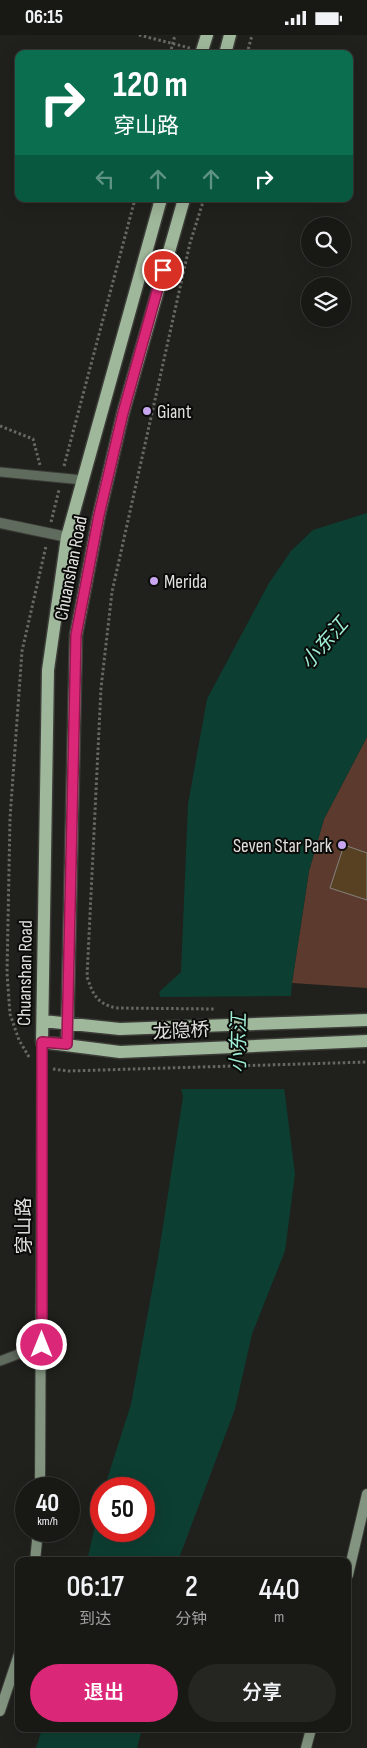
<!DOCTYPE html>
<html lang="zh">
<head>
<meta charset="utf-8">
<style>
  body { margin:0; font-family:"Sofia Sans Condensed","Noto Sans SC",sans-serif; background:#252522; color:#f1f3f6; height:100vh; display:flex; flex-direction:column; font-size:19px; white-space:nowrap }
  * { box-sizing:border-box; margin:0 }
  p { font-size:16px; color:#9fa0a0 }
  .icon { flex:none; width:28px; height:28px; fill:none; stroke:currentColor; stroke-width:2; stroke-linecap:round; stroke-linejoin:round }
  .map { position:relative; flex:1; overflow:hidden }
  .panel { position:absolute; left:15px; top:1522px; width:336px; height:175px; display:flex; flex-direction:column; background:#181815; border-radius:10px; box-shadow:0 5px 20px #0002,0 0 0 1px #363734 }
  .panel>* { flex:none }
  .top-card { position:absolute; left:15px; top:15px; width:338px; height:152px; border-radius:10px; box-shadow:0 5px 20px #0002,0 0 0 1px #363734; background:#0b6e4f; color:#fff; overflow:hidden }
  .tools { position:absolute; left:301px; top:182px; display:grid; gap:10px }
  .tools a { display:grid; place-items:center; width:50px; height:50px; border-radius:50%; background:#181815; box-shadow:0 5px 20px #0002,0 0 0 1px #363734; font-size:25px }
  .speed { position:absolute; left:15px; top:1442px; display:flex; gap:10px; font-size:25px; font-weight:700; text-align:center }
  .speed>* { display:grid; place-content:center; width:65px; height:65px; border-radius:50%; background:#181815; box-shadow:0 5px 20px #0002,0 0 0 1px #363734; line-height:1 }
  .speed small { font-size:12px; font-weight:400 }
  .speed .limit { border:8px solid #d22; background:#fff; color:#111 }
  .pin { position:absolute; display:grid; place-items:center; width:42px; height:42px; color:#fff; margin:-21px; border:2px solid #fff; border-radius:50%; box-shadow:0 1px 5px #0007 }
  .me { position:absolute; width:55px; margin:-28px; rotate:0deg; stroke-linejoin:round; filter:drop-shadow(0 0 4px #0008) }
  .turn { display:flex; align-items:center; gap:18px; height:105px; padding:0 15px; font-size:22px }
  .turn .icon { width:65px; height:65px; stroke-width:2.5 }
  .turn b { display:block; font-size:35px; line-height:42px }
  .lanes { display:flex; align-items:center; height:48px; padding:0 15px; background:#0003; justify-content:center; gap:25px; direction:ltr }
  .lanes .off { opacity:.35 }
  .eta { display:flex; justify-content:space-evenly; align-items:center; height:85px; text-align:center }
  .eta b { font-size:30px; font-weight:600; line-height:35px }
  .button { display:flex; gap:10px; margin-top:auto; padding:10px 15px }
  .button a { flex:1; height:58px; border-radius:30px; background:#db2777; color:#fff; font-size:20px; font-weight:600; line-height:58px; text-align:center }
  .button a+a { background:#252522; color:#f1f3f6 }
  .status { display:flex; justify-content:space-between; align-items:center; height:35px; padding:0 25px; background:#181815; direction:ltr }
  .status svg { height:14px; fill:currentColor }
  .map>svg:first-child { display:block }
  .green { fill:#5c3b2e }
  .water { fill:#0d3e32 }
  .pier { fill:#20201c }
  .building { fill:#574122; stroke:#85827e }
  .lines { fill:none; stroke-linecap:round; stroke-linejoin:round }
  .lane-casing { stroke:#3b3b37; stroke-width:11 }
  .street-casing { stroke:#3b3b37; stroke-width:12 }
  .secondary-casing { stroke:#3b3b37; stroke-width:12 }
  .primary-casing { stroke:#3b3b37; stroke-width:15 }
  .path { stroke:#676763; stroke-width:3; stroke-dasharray:2.5 2.5; stroke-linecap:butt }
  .lane { stroke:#5f6b5d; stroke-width:9 }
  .street { stroke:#5f6b5d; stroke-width:10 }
  .secondary { stroke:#839580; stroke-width:10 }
  .primary { stroke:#9fb79b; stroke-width:12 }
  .route-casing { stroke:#8e194d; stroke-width:12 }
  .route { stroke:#db2777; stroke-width:9 }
  .poi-dot { fill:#c8a6ef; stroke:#0a0a08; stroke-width:2 }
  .labels { text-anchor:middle; stroke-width:4; stroke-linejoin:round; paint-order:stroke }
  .poi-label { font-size:19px; fill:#e0e0dd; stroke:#0a0a08; text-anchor:start }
  .street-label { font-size:19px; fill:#e0e0dd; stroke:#0a0a08 }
  .water-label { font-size:20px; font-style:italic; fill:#9decd4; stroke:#0a0a08 }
</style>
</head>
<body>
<div class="status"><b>06:15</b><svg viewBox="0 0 49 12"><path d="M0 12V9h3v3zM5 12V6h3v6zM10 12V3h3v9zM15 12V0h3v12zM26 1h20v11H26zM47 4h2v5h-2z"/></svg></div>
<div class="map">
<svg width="367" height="1713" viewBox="0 0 367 1713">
  <rect width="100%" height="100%" fill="#20201c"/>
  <path class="green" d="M 367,702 L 367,953 L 292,948 L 309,836 L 324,784 Z"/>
  <path class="water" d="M 367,478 L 367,702 L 324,784 L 309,836 L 292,948 L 284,1052 L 295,1139 L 285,1216 L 252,1299 L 235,1374 L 178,1526 L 87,1526 L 101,1464 L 101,1496 L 144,1496 L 144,1454 L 104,1454 L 131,1369 L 158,1223 L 183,1062 L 159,957 L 181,937 L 188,769 L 207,664 L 269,548 L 291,516 L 313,495 Z
    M 42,1694 L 142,1694 L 137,1713 L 36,1713 Z"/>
  <path class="pier" d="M 294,961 L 287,1054 L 179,1054 L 158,962 Z"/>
  <path class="building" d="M 344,810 L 367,818 L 367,865 L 330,853 Z"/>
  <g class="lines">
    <defs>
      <path id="lane" d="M 0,437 L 83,445
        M 0,1326 L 42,1310"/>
      <path id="street" d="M 0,488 L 67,502"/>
      <path id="secondary" d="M 40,1454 L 42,1007
        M 35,1526 L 38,1496
        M 348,1540 L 367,1459
        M 0,1676 L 19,1619
        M 306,1713 L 311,1694"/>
      <path id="primary" d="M 201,19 L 207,0
        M 225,19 L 230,0
        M 161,164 L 67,502 L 48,635 L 42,1007 L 120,1017 L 367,1006
        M 43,986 L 120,994 L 367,985
        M 67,1009 L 76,600 L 99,480 L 123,378 L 184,164"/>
    </defs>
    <use href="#lane" class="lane-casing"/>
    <use href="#street" class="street-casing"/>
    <use href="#secondary" class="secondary-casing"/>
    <use href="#primary" class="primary-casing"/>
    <path class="path" d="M 139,0 L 190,13
      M 170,19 L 175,0
      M 247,19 L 252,0
      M 204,164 L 190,208 L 112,557 L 101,653 L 87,942 C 93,959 96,968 116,973 L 215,974
      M 0,391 L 33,404 L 40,430
      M 64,431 L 135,164
      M 51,487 L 59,455
      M 29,1022 L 19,1005 L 10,979 L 7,938 L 10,783 L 22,616 L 46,511
      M 53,1034 L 68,1036 L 367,1027"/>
    <use href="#lane" class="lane"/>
    <use href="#street" class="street"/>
    <use href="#secondary" class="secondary"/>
    <use href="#primary" class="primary"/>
  </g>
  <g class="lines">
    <defs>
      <path id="route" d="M 42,1310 L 42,1007 L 67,1009 L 76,600 L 99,480 L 123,378 L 163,235"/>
    </defs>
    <use href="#route" class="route-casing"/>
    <use href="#route" class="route"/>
  </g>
  <g class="poi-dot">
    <circle cx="147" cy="376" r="5"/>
    <circle cx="154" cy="546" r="5"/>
    <circle cx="342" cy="810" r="5"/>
  </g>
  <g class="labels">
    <g class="poi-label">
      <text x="157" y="383">Giant</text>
      <text x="164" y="553">Merida</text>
      <text x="332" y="817" text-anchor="end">Seven Star Park</text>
    </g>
    <g class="street-label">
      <text transform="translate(70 533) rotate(-79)" y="7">Chuanshan Road</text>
      <text transform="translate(24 938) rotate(-89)" y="7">Chuanshan Road</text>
      <text transform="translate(181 995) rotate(-3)" y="7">龙隐桥</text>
      <text transform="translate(23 1191) rotate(-90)" y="7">穿山路</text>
    </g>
    <g class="water-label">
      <text transform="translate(324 608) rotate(-49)" y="7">小东江</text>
      <text transform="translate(238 1008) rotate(-89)" y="7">小东江</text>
    </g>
  </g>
</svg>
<div class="tools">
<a><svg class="icon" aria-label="search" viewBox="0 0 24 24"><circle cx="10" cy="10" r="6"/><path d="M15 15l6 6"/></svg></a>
<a><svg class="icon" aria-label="layers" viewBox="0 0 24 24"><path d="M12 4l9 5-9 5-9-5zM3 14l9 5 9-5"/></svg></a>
</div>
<div class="speed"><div>40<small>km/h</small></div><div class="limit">50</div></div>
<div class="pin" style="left:163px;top:235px;background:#d93025"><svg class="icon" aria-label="arrive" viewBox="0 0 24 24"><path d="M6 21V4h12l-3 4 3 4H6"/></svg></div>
<svg class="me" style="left:42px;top:1310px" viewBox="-20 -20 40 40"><circle r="17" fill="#db2777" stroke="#fff" stroke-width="3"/><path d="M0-11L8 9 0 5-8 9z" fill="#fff"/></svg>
<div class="top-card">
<div class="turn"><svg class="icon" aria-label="right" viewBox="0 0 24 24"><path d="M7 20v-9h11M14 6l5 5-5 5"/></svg><div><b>120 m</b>穿山路</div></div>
<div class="lanes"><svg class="icon off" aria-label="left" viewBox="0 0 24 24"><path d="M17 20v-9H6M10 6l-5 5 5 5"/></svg><svg class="icon off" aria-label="ahead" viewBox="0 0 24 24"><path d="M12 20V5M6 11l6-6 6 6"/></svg><svg class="icon off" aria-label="ahead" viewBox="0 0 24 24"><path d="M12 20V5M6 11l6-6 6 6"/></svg><svg class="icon" aria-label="right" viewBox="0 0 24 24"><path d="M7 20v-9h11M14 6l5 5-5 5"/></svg></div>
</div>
<section class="panel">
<div class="eta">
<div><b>06:17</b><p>到达</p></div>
<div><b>2</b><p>分钟</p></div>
<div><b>440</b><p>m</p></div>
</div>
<div class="button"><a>退出</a><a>分享</a></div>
</section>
</div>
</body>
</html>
